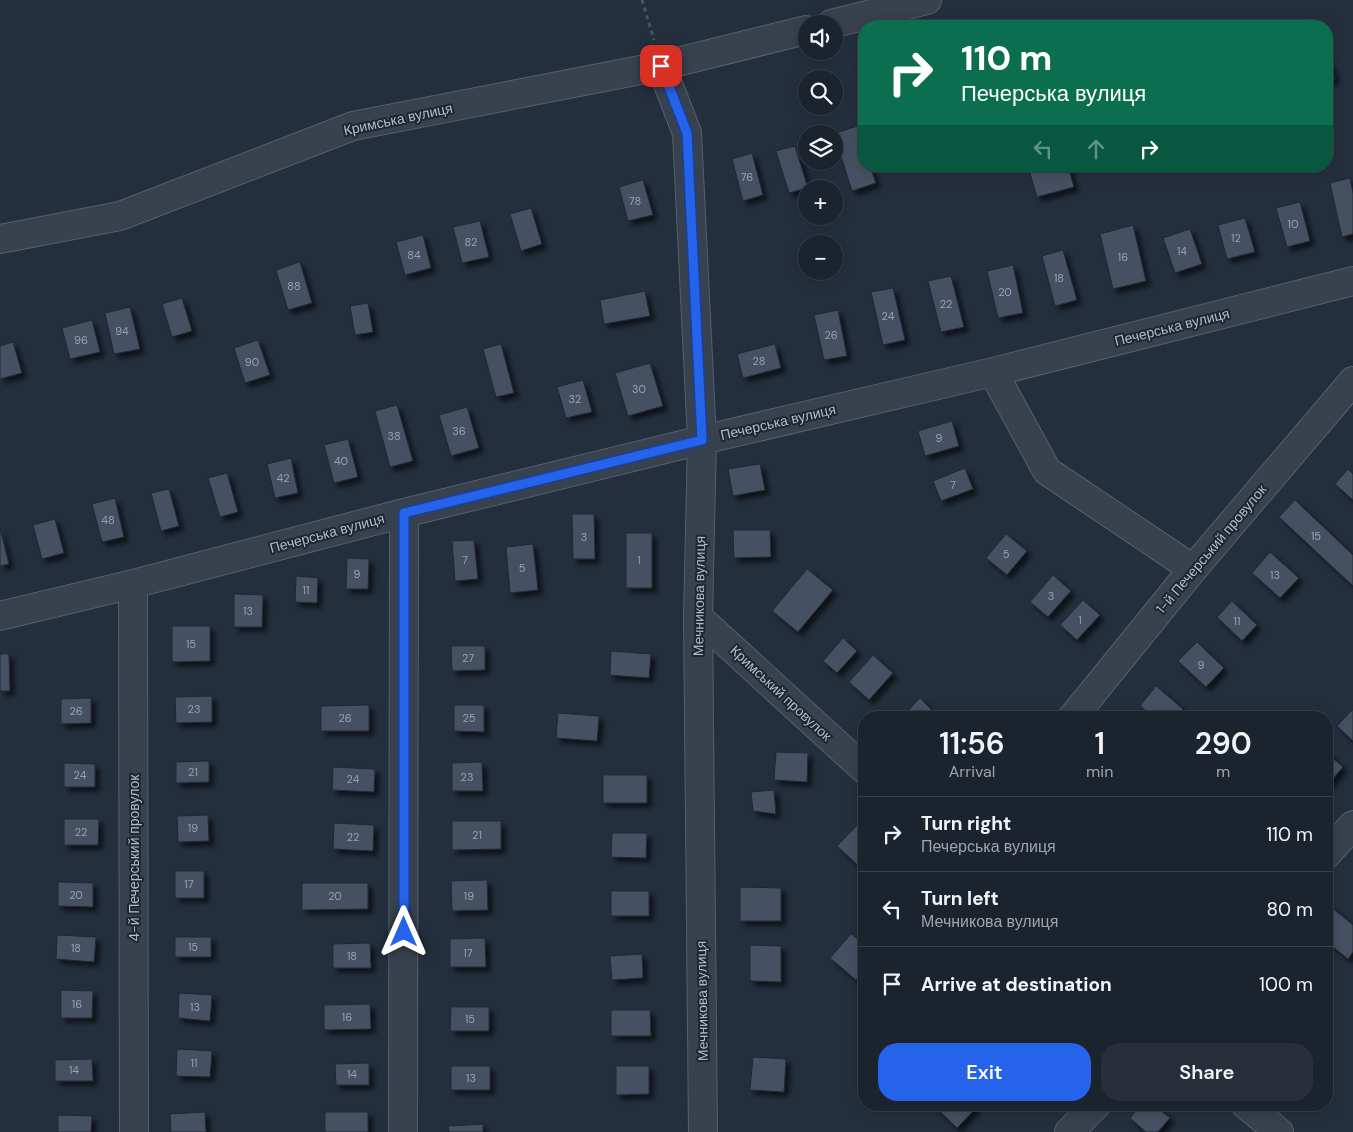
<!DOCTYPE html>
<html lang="en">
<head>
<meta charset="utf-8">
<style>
  body { margin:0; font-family:"DM Sans",sans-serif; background:#282f3a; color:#f1f3f6; height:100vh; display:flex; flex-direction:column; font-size:19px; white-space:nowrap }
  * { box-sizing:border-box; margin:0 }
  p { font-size:16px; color:#a0a4aa }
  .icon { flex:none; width:28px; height:28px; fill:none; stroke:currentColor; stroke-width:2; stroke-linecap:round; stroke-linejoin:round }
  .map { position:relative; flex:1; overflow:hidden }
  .panel { position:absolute; left:858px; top:711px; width:475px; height:400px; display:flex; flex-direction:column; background:#1b232e; border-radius:20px; box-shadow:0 2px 12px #0003,0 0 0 1px #39404a }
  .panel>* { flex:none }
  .guide { position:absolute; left:858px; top:20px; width:475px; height:152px; border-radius:20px; box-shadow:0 2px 12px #0003,0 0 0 1px #39404a; background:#0b6e4f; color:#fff; overflow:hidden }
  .controls { position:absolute; left:798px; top:15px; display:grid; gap:10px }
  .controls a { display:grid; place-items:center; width:45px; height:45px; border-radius:50%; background:#1b232e; box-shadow:0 2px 12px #0003,0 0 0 1px #39404a; font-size:25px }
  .pin { position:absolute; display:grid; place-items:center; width:42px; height:42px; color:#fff; margin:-21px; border-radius:10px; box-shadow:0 2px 8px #0006 }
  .me { position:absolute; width:55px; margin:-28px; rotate:0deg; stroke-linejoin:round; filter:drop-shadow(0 0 4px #0008) }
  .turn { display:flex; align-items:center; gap:18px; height:105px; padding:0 20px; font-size:22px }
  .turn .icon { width:65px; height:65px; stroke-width:2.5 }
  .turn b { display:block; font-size:35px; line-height:42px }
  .lanes { display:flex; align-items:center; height:48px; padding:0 20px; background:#0003; justify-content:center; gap:25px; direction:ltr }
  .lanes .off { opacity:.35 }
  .eta { display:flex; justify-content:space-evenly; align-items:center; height:85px; text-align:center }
  .eta b { font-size:30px; font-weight:600; line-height:35px }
  .primary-button { display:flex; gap:10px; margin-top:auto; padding:10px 20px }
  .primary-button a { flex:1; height:58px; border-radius:20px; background:#2563eb; color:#fff; font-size:20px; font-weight:600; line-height:58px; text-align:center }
  .primary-button a+a { background:#282f3a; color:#f1f3f6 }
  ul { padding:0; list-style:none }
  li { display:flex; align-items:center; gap:15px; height:75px; padding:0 20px; border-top:1px solid #39404a }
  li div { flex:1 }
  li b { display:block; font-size:19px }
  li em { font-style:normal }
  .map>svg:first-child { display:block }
  .building { fill:#455162; stroke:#1f2835; filter:url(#shadow) }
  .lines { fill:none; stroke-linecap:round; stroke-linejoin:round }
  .minor-casing { stroke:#565f6c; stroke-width:30 }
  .path { stroke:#44595c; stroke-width:3; stroke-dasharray:4 4; stroke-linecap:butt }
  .minor { stroke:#38414e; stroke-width:28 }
  .route-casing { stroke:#184099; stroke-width:12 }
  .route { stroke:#2563eb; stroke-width:9 }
  .labels { text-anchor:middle; stroke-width:4; stroke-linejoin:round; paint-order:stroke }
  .number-label { font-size:11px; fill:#98a1af }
  .street-label { font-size:14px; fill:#b4bcc9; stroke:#1d2633 }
</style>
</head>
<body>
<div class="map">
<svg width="1353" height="1132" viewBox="0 0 1353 1132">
  <defs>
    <filter id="shadow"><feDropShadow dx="4.5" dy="4.5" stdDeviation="2.5" flood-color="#0009"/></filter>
  </defs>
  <rect width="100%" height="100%" fill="#242f3e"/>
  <path class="building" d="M 1326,54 L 1335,79 L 1326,82 Z
    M 857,126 L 864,147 L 864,166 L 870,166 L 876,183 L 852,191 L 834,134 Z
    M 795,146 L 808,188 L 789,193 L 776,151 Z
    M 752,153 L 763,195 L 743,201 L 732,159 Z
    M 1068,166 L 1074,187 L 1037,197 L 1028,167 Z
    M 1350,178 L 1353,193 L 1353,234 L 1342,237 L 1330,183 Z
    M 643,180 L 653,215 L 628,221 L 619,187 Z
    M 1300,202 L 1310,241 L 1287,247 L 1276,208 Z
    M 531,208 L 542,244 L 521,251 L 510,214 Z
    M 1245,218 L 1255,252 L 1227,259 L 1218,225 Z
    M 480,221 L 489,257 L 462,263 L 453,227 Z
    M 1133,225 L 1146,281 L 1113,289 L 1100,234 Z
    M 1190,229 L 1202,264 L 1175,273 L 1163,238 Z
    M 423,235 L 431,268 L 405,275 L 396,242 Z
    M 1063,250 L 1077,300 L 1055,306 L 1042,256 Z
    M 300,262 L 312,303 L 288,310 L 276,270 Z
    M 1013,265 L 1023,313 L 998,318 L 987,271 Z
    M 951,276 L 964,327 L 941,332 L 928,281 Z
    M 893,288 L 905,340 L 883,345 L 871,292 Z
    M 645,291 L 650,316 L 604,324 L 600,300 Z
    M 182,298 L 192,331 L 172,337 L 162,304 Z
    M 368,303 L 373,332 L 355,335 L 350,306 Z
    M 130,307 L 140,349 L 114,354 L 105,313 Z
    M 838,310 L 847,356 L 824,360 L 814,315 Z
    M 92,320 L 100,352 L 70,359 L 62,328 Z
    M 258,340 L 270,375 L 245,383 L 234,348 Z
    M 13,342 L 22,373 L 0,379 L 0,346 Z
    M 501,344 L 514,393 L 496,397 L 483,349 Z
    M 775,344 L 781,368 L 743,378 L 737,354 Z
    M 650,363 L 663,406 L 628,416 L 615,373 Z
    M 583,380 L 592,412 L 566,418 L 557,387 Z
    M 397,405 L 413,461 L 390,467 L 375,411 Z
    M 467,407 L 479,448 L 451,456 L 439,415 Z
    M 952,421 L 959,446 L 925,456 L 918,431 Z
    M 348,439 L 358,477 L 334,483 L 324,445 Z
    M 291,458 L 298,493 L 275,498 L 267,464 Z
    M 760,464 L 765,490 L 733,496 L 728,469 Z
    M 965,468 L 973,489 L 941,501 L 933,481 Z
    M 1348,469 L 1353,474 L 1353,500 L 1335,484 Z
    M 227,473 L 238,512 L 220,517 L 208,478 Z
    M 169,489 L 179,526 L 161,531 L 151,493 Z
    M 115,498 L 124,537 L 102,542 L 92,504 Z
    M 1295,500 L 1353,555 L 1353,586 L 1279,517 Z
    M 572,514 L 594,514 L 595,559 L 573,559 Z
    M 55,519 L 64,553 L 42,559 L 33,525 Z
    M 0,528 L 9,564 L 0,566 Z
    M 733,530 L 770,530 L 771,557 L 734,558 Z
    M 626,533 L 652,533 L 652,588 L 626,588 Z
    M 1006,534 L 1027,551 L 1007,575 L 986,558 Z
    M 474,540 L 478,579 L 455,581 L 452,541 Z
    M 533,544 L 538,590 L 510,593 L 506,547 Z
    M 1270,552 L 1299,578 L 1280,598 L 1252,573 Z
    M 347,558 L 369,559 L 368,589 L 346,589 Z
    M 807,569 L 833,590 L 798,632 L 772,611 Z
    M 1053,575 L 1071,591 L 1048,617 L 1030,602 Z
    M 296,576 L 318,578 L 317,603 L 295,602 Z
    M 234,594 L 263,595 L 262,627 L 234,627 Z
    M 1083,600 L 1100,615 L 1077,640 L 1060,625 Z
    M 1232,601 L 1257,625 L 1242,641 L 1217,617 Z
    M 172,626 L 210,626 L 210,661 L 172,662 Z
    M 843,638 L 857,651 L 837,673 L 823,661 Z
    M 1197,642 L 1224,668 L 1206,687 L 1178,661 Z
    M 451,646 L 485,646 L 485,670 L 452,671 Z
    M 611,651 L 651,654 L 649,678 L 610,675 Z
    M 0,654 L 9,654 L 10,691 L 0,691 Z
    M 873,655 L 893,673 L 869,700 L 849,682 Z
    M 1156,686 L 1183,709 L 1175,718 L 1155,718 L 1140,706 Z
    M 212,696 L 212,722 L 176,723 L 175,697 Z
    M 91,698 L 91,723 L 61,724 L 61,699 Z
    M 920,698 L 933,711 L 927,718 L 901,718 Z
    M 369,705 L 369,731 L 321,731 L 321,706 Z
    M 454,705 L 484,705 L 484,732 L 454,731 Z
    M 1353,709 L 1353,741 L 1337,726 Z
    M 558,713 L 599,716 L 597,741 L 556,738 Z
    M 776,752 L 808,753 L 807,782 L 774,780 Z
    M 1326,752 L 1343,767 L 1326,787 Z
    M 209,761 L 209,782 L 176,783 L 176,762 Z
    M 482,762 L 483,791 L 452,791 L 452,763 Z
    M 64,763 L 95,764 L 95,787 L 64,787 Z
    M 333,767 L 375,769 L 374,792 L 332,790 Z
    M 603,775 L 647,775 L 647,803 L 603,803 Z
    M 774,790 L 776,814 L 753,811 L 751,792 Z
    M 208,815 L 209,841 L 178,842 L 177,816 Z
    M 864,818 L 864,871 L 837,846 Z
    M 64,819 L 99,819 L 98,845 L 64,845 Z
    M 452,821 L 501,821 L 501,849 L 452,850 Z
    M 334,823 L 374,825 L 373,851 L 333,849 Z
    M 612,833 L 647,833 L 646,858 L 611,857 Z
    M 175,871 L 204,871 L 204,898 L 175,898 Z
    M 487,880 L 488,910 L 452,911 L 451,881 Z
    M 58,882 L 93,883 L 93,907 L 58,906 Z
    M 302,883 L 368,883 L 368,909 L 302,910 Z
    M 740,887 L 781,888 L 781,921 L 740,921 Z
    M 611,891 L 649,891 L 649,916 L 611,916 Z
    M 1326,903 L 1353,925 L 1353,952 L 1348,959 L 1326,941 Z
    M 851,934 L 864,944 L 864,971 L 856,980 L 830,958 Z
    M 57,935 L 96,937 L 94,962 L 56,959 Z
    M 175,937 L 211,937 L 211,957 L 175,957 Z
    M 485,938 L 486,967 L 450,967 L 450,939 Z
    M 370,943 L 371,968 L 333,968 L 333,944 Z
    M 750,945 L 781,946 L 781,982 L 750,981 Z
    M 642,954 L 643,978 L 612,980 L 610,956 Z
    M 61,990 L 93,991 L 92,1018 L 61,1018 Z
    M 179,993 L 212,995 L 210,1021 L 178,1018 Z
    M 370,1004 L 371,1029 L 324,1030 L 324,1005 Z
    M 451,1007 L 489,1007 L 489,1031 L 450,1031 Z
    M 611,1010 L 650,1010 L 651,1036 L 611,1036 Z
    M 177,1049 L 212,1051 L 210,1077 L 176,1076 Z
    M 753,1057 L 786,1059 L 784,1092 L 750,1090 Z
    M 92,1059 L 93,1081 L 55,1081 L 55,1060 Z
    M 369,1063 L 369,1085 L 336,1085 L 335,1064 Z
    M 451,1066 L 490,1066 L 490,1090 L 451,1090 Z
    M 616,1066 L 649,1066 L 649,1094 L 616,1095 Z
    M 933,1105 L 979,1105 L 957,1128 Z
    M 1141,1105 L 1154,1105 L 1170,1118 L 1158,1132 L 1146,1132 L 1130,1118 Z
    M 205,1112 L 206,1132 L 171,1132 L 170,1114 Z
    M 325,1112 L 368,1112 L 368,1132 L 325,1132 Z
    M 58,1115 L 92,1116 L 91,1132 L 58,1132 Z
    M 483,1124 L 483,1132 L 449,1132 L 448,1126 Z"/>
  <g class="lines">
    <defs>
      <path id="minor" d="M 831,24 L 927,0
        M 661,66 L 687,133 L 702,440 L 698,617 L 703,1132
        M 0,239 L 120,216 L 353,126 L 661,66 L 806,30
        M 993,372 L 1047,471 L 1193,569
        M 133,584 L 134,1132
        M 0,616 L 133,584 L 404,513 L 702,440 L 993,372 L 1353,281
        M 698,617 L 864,769
        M 1072,718 L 1193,569 L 1353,381
        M 1326,855 L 1353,825
        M 1246,1105 L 1279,1132
        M 403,1132 L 404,513
        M 1069,1132 L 1096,1105"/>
    </defs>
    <use href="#minor" class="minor-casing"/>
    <path class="path" d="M 642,0 L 654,40"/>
    <use href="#minor" class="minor"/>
  </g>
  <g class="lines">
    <defs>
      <path id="route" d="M 404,932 L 404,513 L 702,440 L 687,133 L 661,66"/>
    </defs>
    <use href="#route" class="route-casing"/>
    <use href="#route" class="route"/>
  </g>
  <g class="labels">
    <g class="number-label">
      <text x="747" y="181">76</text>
      <text x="635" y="205">78</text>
      <text x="1293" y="228">10</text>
      <text x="1236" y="242">12</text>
      <text x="471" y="246">82</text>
      <text x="1182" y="255">14</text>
      <text x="414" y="259">84</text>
      <text x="1123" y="261">16</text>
      <text x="1059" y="282">18</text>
      <text x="294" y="290">88</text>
      <text x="1005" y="296">20</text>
      <text x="946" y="308">22</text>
      <text x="888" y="320">24</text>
      <text x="122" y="335">94</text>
      <text x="831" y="339">26</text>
      <text x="81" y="344">96</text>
      <text x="759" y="365">28</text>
      <text x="252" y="366">90</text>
      <text x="639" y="393">30</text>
      <text x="575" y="403">32</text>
      <text x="459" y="435">36</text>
      <text x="394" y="440">38</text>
      <text x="939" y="442">9</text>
      <text x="341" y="465">40</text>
      <text x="283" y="482">42</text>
      <text x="953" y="489">7</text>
      <text x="108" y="524">48</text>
      <text x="1316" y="540">15</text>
      <text x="584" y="541">3</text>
      <text x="1006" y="558">5</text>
      <text x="465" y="564">7</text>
      <text x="639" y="564">1</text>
      <text x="522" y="572">5</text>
      <text x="357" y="578">9</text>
      <text x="1275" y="579">13</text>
      <text x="306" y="594">11</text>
      <text x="1051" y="600">3</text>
      <text x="248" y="615">13</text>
      <text x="1080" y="624">1</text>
      <text x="1237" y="625">11</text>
      <text x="191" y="648">15</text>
      <text x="468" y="662">27</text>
      <text x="1201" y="669">9</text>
      <text x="194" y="713">23</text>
      <text x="76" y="715">26</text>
      <text x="345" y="722">26</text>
      <text x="469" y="722">25</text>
      <text x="193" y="776">21</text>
      <text x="80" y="779">24</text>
      <text x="467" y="781">23</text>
      <text x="353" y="783">24</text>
      <text x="193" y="832">19</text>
      <text x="81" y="836">22</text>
      <text x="477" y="839">21</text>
      <text x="353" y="841">22</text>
      <text x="189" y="888">17</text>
      <text x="76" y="899">20</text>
      <text x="335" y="900">20</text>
      <text x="469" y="900">19</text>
      <text x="193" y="951">15</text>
      <text x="76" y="952">18</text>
      <text x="468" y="957">17</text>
      <text x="352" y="960">18</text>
      <text x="77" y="1008">16</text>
      <text x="195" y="1011">13</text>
      <text x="347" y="1021">16</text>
      <text x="470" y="1023">15</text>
      <text x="194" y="1067">11</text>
      <text x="74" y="1074">14</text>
      <text x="352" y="1078">14</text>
      <text x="471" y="1082">13</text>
    </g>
    <g class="street-label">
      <text transform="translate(398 119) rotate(-12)" y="5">Кримська вулиця</text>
      <text transform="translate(1172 327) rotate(-14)" y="5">Печерська вулиця</text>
      <text transform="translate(778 422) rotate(-13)" y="5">Печерська вулиця</text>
      <text transform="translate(327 533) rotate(-15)" y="5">Печерська вулиця</text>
      <text transform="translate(1211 549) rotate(-50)" y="5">1-й Печерський провулок</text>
      <text transform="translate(699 596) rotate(-89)" y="5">Мечникова вулиця</text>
      <text transform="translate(781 693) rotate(43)" y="5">Кримський провулок</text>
      <text transform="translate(134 858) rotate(-90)" y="5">4-й Печерський провулок</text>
      <text transform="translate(702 1001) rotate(-91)" y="5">Мечникова вулиця</text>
    </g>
  </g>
</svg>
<div class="controls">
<a><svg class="icon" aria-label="sound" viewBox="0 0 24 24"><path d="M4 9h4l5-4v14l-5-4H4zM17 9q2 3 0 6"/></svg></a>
<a><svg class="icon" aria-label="search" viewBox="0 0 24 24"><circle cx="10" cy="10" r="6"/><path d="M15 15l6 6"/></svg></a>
<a><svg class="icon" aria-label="layers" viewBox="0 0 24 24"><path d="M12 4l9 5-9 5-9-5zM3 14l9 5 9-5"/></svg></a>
<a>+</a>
<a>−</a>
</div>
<div class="pin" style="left:661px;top:66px;background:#d93025"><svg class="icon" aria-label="arrive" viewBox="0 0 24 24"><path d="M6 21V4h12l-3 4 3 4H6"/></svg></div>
<svg class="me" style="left:404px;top:932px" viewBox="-20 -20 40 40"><path d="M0-17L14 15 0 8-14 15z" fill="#2563eb" stroke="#fff" stroke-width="4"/></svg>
<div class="guide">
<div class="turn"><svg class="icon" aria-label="right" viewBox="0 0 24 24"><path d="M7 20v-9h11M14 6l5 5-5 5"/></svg><div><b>110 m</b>Печерська вулиця</div></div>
<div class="lanes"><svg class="icon off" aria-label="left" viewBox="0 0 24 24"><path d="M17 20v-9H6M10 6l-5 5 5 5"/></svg><svg class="icon off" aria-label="ahead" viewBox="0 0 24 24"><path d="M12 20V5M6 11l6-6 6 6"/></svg><svg class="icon" aria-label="right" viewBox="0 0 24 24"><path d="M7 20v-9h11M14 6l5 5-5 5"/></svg></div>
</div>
<section class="panel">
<div class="eta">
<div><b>11:56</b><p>Arrival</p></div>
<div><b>1</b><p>min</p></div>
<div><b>290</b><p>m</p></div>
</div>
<ul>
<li><svg class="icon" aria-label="right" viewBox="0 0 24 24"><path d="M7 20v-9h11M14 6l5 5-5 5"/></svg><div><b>Turn right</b><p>Печерська вулиця</p></div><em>110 m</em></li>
<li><svg class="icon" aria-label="left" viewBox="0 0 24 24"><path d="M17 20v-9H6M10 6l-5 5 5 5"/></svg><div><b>Turn left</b><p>Мечникова вулиця</p></div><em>80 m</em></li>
<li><svg class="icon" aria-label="arrive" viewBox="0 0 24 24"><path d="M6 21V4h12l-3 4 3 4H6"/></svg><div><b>Arrive at destination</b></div><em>100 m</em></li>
</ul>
<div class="primary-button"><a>Exit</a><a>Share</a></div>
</section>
</div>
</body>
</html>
